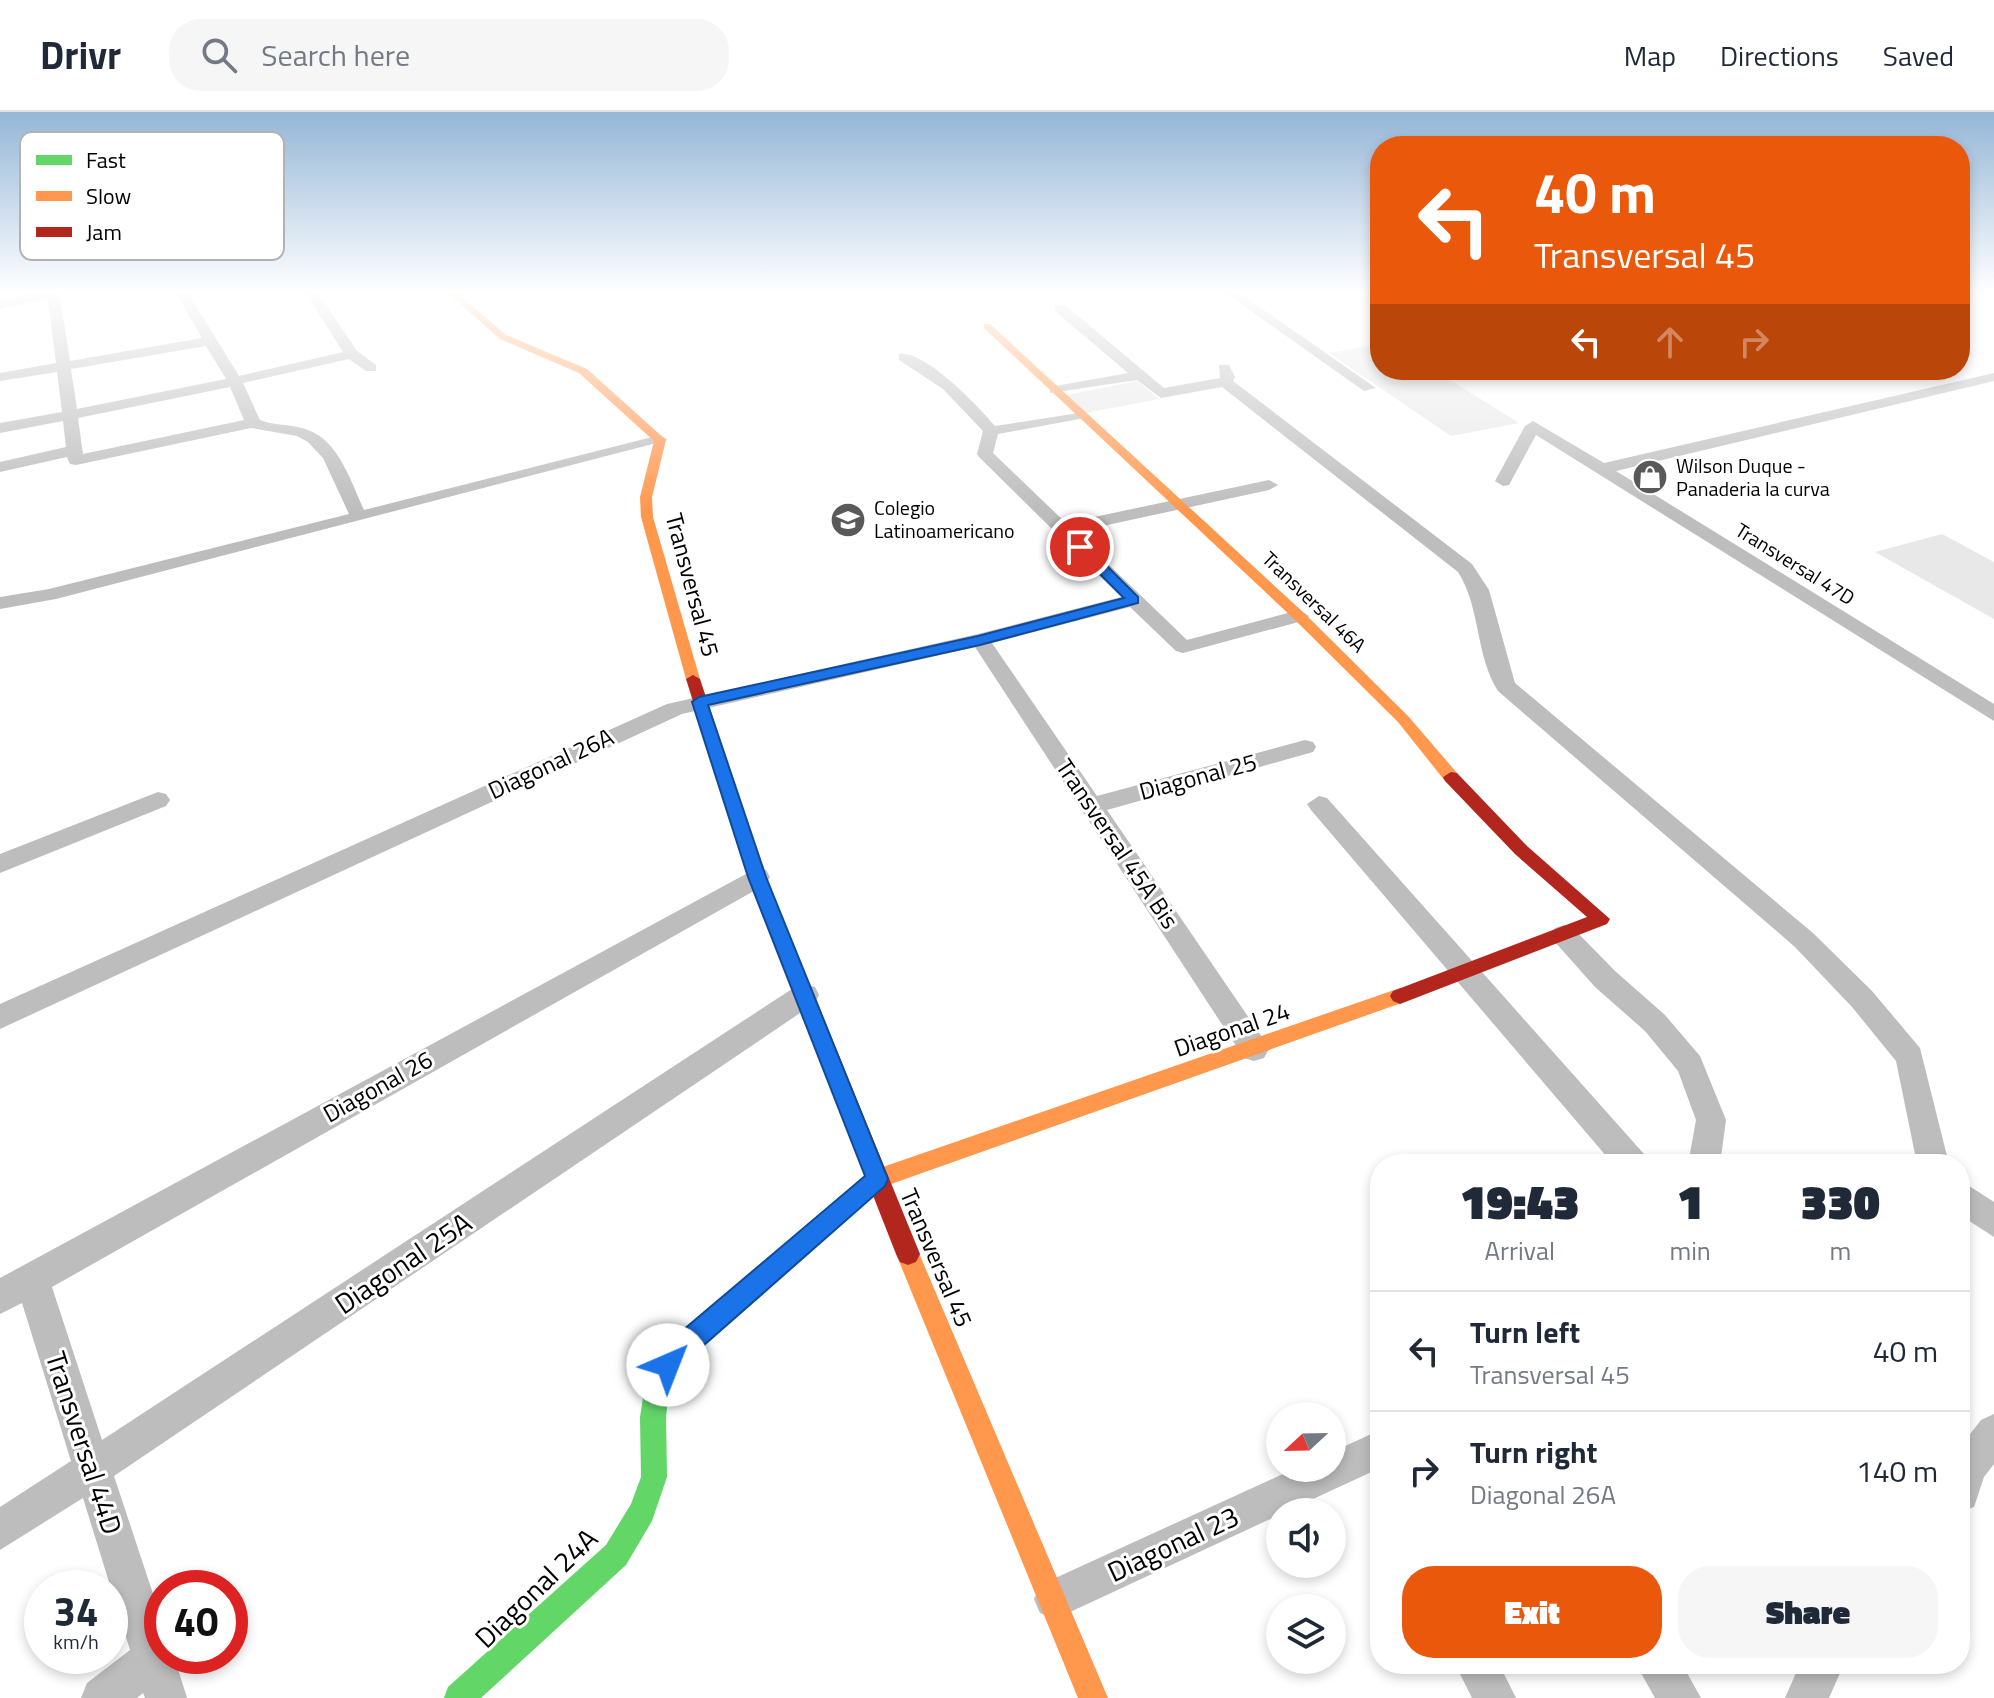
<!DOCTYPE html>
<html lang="en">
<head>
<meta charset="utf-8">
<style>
  body { margin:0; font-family:"Titillium Web",sans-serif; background:#f6f6f7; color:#1f2937; height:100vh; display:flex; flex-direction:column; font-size:30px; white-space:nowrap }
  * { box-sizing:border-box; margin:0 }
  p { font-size:26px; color:#747a83 }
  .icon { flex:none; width:44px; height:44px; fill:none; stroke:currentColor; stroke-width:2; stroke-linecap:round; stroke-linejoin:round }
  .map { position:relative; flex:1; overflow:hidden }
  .drawer { position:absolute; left:1370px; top:1042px; width:600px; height:520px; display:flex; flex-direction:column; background:#fff; border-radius:32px; box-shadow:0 4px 12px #0003 }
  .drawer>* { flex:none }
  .hud { position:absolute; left:1370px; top:24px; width:600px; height:244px; border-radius:32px; box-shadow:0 4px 12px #0003; background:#ea580c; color:#fff; overflow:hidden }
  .needle { width:52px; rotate:248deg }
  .fabs { position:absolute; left:1266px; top:1290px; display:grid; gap:16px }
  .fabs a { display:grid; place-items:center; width:80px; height:80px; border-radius:50%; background:#fff; box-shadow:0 4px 12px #0003; font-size:40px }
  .speed { position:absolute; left:24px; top:1458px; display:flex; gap:16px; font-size:40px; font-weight:700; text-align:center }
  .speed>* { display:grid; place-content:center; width:104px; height:104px; border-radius:50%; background:#fff; box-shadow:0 4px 12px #0003; line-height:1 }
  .speed small { font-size:20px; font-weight:400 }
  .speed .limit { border:12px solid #d22; background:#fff; color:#111 }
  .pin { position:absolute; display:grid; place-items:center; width:68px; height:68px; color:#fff; margin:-34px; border:4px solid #fff; border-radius:50%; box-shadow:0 2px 8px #0007 }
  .me { position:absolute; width:88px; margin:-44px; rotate:44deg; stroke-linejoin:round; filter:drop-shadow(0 0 6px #0008) }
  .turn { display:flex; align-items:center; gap:28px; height:168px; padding:0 32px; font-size:36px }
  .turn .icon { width:104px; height:104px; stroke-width:2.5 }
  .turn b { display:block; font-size:56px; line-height:68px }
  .lanes { display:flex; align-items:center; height:76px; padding:0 32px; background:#0003; justify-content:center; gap:40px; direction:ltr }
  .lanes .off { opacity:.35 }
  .eta { display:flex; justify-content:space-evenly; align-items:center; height:136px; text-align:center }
  .eta b { font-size:48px; font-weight:800; line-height:56px }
  .action { display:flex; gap:16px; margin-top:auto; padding:16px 32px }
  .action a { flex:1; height:92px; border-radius:32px; background:#ea580c; color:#fff; font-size:32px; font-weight:800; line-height:92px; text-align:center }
  .action a+a { background:#f6f6f7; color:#1f2937 }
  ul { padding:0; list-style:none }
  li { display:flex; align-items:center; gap:24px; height:120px; padding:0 32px; border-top:2px solid #e0e1e3 }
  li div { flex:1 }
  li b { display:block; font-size:30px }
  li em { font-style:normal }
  header { display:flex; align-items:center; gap:48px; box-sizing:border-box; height:112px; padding:0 40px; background:#fff; border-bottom:2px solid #e0e1e3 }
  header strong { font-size:38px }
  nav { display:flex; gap:44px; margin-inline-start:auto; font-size:28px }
  .search { width:560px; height:72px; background:#f6f6f7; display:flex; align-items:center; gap:20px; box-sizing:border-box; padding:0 28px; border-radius:32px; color:#747a83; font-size:30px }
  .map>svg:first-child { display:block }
  .green { fill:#e8e8e8 }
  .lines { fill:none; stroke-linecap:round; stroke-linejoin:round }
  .street { fill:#bdbdbd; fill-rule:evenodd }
  .fast { fill:#63d668; fill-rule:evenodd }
  .slow { fill:#ff974d; fill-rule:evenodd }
  .jam { fill:#b3261e; fill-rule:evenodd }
  .route { fill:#1a73e8; stroke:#114b97; stroke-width:2 }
  .labels { text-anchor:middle; stroke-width:6; stroke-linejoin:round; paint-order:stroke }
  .far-poi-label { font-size:20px; fill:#000; stroke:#fff; text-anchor:start }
  .far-street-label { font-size:20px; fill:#000; stroke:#fff }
  .street-label { font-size:24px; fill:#000; stroke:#fff }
  .near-street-label { font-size:28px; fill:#000; stroke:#fff }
  .key { fill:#fff; stroke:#b2b2b2; stroke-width:2 }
  .key-label { font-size:22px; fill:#000 }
</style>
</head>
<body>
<header>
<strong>Drivr</strong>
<div class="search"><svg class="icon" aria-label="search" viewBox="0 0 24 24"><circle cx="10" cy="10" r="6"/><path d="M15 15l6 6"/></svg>Search here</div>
<nav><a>Map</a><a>Directions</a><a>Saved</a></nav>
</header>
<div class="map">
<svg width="1994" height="1586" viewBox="0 0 1994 1586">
  <rect width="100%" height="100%" fill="#fff"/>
  <path class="green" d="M 1380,232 L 1380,258 L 1434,258 L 1519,311 L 1451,324 L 1329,241 Z
    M 1137,269 L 1159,287 L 1086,301 L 1066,283 Z
    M 1942,422 L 1994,450 L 1994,507 L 1875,440 Z"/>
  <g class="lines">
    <path class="street" d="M 47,178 L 59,178 L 70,249 L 202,226 L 174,178 L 186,178 L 239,264 L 343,240 L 304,178 L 316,178 L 357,239 L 376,253 L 376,259 L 366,259 L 349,247 L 243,271 L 260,308 C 275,314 293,312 308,318 C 339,329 351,370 364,398 L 660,323 L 668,328 L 56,487 L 0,497 L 0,485 L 49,477 L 349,402 L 323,346 L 308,330 L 297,324 L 251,316 L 76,353 L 70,352 L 67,345 L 0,360 L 0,350 L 66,335 L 63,309 L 0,321 L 0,311 L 62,300 L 57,260 L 0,269 L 0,261 L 56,251 L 48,187 L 0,197 L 0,189 ZM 206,234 L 226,267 L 77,297 L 71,257 ZM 230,275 L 244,308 L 83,342 L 78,306 Z
      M 1221,178 L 1235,178 L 1376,276 L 1364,279 Z
      M 1055,193 L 1065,193 L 1164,276 L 1220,266 L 1219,253 L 1229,253 L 1235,265 L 1233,269 L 1472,452 L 1489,478 L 1515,571 L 1813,821 L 1872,879 L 1920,936 L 1949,1052 L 1917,1052 L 1896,949 L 1852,895 L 1795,835 L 1498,579 C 1475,543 1481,496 1458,460 L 1222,275 L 1161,286 L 1137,268 L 1050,281 L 1050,275 L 1128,261 L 1055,199 Z
      M 899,242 C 925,238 978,294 995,314 L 1085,300 L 1085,306 L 998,322 L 993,341 L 1066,411 L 1269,368 L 1278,373 L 1269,378 L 1075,420 L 1187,528 L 1299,498 L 1309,504 L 1306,508 L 1183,541 L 1176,539 L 1130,495 L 992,531 L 1097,684 L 1305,628 L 1313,630 L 1316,635 L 1313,640 L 1107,698 L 1264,928 L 1269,937 L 1264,946 L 1254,949 L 1244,946 L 975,535 L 682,602 L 0,917 L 0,892 L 667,592 L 978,522 L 1121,485 L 979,345 L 977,342 L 983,319 L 943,277 L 899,248 Z
      M 1994,261 L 1994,269 L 1616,359 L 1994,592 L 1994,609 L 1536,323 L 1509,373 L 1503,374 L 1495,369 L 1525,314 L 1533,309 L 1604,351 Z
      M 158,680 L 166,682 L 170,688 L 166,694 L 0,761 L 0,742 Z
      M 1319,684 L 1327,686 L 1644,1042 L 1649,1052 L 1613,1052 L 1311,698 L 1307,692 Z
      M 757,756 L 766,758 L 770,765 L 766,772 L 52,1175 L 102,1328 L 795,875 L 805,872 L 815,875 L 819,883 L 815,891 L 114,1364 L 162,1509 L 162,1544 L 174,1544 L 187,1586 L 145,1586 L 143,1581 L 137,1586 L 81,1586 L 87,1571 L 130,1538 L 83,1386 L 0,1438 L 0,1395 L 71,1349 L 22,1191 L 0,1202 L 0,1166 Z
      M 1564,813 L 1573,816 L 1615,859 L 1665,903 L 1700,944 L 1726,1008 L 1720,1052 L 1688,1052 L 1696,1008 L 1678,959 L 1645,919 L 1595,875 L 1555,830 L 1551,823 L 1555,816 Z
      M 1960,1068 L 1994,1090 L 1994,1125 L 1960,1103 Z
      M 1994,1302 L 1994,1352 L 1984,1365 L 1974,1395 L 1960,1400 L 1960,1323 L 1967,1326 L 1981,1308 Z
      M 1380,1318 L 1380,1356 L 1068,1501 L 1054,1507 L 1040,1501 L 1034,1487 L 1040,1473 L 1296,1356 L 1332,1356 L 1332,1340 Z
      M 1455,1552 L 1499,1552 L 1516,1586 L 1472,1586 Z
      M 1636,1552 L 1682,1552 L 1701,1586 L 1655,1586 Z
      M 1800,1552 L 1844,1552 L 1829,1586 L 1785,1586 Z"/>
    <path class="fast" d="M 877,1057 L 885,1060 L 888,1067 L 885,1074 L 687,1248 L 670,1271 L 666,1305 L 667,1365 L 652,1409 L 626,1453 L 481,1586 L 444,1586 L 448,1575 L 606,1433 L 631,1392 L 641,1365 L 640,1305 L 646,1266 L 669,1230 L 869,1060 Z"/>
    <path class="slow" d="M 445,178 L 454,178 L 506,223 L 587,257 L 666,328 L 652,385 L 653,405 L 700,567 L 698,570 L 693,571 L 686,567 L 641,405 L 640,385 L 654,329 L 579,261 L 500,227 Z
      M 984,212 L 990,212 L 1304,501 L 1408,604 L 1457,661 L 1459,665 L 1457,669 L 1445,669 L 1398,610 L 1294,507 L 984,216 Z
      M 1400,876 L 1407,879 L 1410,884 L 1407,889 L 877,1077 L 869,1074 L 866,1067 L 869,1060 L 877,1057 Z
      M 908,1131 L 916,1134 L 1108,1586 L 1078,1586 L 896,1142 L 900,1134 Z"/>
    <path class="jam" d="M 693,563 L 700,567 L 766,765 L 920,1142 L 916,1150 L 908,1153 L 900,1150 L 896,1142 L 748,765 L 686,567 Z
      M 1451,660 L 1457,661 L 1527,734 L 1610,807 L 1607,812 L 1400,892 L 1393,889 L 1390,884 L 1393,879 L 1587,805 L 1515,742 L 1445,669 L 1443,665 Z"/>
  </g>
  <linearGradient id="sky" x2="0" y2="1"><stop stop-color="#95b6d6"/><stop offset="0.45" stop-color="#fff"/><stop offset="1" stop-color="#fff" stop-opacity="0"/></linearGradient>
  <rect width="1994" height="400" fill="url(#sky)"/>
  <path class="route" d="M 1075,432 L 1085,432 L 1138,485 L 1138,491 L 980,533 L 708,593 L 766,765 L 888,1067 L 885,1074 L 687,1248 L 677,1262 L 668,1265 L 659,1262 L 655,1253 L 669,1230 L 865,1064 L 748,765 L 692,590 L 699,585 L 978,524 L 1124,486 L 1075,437 Z"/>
  <defs>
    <symbol id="shop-disc" viewBox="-11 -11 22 22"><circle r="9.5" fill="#595959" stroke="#fff"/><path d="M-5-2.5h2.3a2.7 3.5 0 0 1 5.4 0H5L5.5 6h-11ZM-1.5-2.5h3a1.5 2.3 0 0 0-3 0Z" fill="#fff"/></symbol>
    <symbol id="school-disc" viewBox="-11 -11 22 22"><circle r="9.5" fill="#595959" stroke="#fff"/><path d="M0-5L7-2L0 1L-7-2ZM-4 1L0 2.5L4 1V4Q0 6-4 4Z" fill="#fff"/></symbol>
  </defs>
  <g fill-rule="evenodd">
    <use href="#shop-disc" x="1630" y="345" width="40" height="40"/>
    <use href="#school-disc" x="828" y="388" width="40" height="40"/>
  </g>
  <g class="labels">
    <g class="far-poi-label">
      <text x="1676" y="361">Wilson Duque -<tspan x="1676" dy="23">Panaderia la curva</tspan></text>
      <text x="874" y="403">Colegio<tspan x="874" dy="23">Latinoamericano</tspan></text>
    </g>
    <g class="far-street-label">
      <text transform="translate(1795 452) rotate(32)" y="7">Transversal 47D</text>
      <text transform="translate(1314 490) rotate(44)" y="7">Transversal 46A</text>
    </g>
    <g class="street-label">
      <text transform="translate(692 473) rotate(75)" y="8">Transversal 45</text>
      <text transform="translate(551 652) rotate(-25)" y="8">Diagonal 26A</text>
      <text transform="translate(1198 665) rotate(-15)" y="8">Diagonal 25</text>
      <text transform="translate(1117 732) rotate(56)" y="8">Transversal 45A Bis</text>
      <text transform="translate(1232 918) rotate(-19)" y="8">Diagonal 24</text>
      <text transform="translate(378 975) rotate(-29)" y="8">Diagonal 26</text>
      <text transform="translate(936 1146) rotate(67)" y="8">Transversal 45</text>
    </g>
    <g class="near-street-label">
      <text transform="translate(403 1151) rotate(-34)" y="10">Diagonal 25A</text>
      <text transform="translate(84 1331) rotate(72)" y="10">Transversal 44D</text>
      <text transform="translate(1173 1432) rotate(-25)" y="10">Diagonal 23</text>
      <text transform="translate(536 1476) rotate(-44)" y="10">Diagonal 24A</text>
    </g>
  </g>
  <rect x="20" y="20" width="264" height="128" rx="12" class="key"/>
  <rect x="36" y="43" width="36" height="10" fill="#63d668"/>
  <rect x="36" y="79" width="36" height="10" fill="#ff974d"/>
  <rect x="36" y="115" width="36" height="10" fill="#b3261e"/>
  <g class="key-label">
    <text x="86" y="56">Fast</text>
    <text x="86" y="92">Slow</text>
    <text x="86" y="128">Jam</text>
  </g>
</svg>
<div class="fabs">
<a><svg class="needle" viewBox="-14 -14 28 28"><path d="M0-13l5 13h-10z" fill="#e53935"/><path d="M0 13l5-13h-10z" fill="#747a83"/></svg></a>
<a><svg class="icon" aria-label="sound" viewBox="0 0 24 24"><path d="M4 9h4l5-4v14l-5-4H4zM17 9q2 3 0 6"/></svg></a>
<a><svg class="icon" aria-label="layers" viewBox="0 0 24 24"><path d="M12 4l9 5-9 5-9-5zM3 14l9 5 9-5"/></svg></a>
</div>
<div class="speed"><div>34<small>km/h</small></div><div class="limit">40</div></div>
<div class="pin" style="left:1080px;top:435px;background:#d93025"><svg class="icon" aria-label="arrive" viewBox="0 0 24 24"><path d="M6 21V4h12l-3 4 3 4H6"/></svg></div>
<svg class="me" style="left:668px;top:1253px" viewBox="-20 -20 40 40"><circle r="19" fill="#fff"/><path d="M0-13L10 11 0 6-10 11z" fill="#1a73e8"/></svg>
<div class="hud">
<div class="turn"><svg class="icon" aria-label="left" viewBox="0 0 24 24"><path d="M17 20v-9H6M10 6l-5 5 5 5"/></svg><div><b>40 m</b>Transversal 45</div></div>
<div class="lanes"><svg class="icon" aria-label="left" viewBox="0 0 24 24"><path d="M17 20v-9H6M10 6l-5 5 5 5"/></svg><svg class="icon off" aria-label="ahead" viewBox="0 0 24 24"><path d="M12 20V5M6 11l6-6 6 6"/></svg><svg class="icon off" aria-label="right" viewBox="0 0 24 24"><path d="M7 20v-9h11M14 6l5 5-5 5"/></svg></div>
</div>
<section class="drawer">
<div class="eta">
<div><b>19:43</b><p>Arrival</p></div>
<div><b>1</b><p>min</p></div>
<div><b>330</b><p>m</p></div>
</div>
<ul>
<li><svg class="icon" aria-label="left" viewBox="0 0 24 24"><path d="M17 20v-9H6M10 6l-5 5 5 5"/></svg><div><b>Turn left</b><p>Transversal 45</p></div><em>40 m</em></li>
<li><svg class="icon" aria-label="right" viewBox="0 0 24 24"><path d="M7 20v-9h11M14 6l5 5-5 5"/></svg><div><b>Turn right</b><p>Diagonal 26A</p></div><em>140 m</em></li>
</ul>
<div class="action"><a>Exit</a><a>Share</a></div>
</section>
</div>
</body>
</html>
